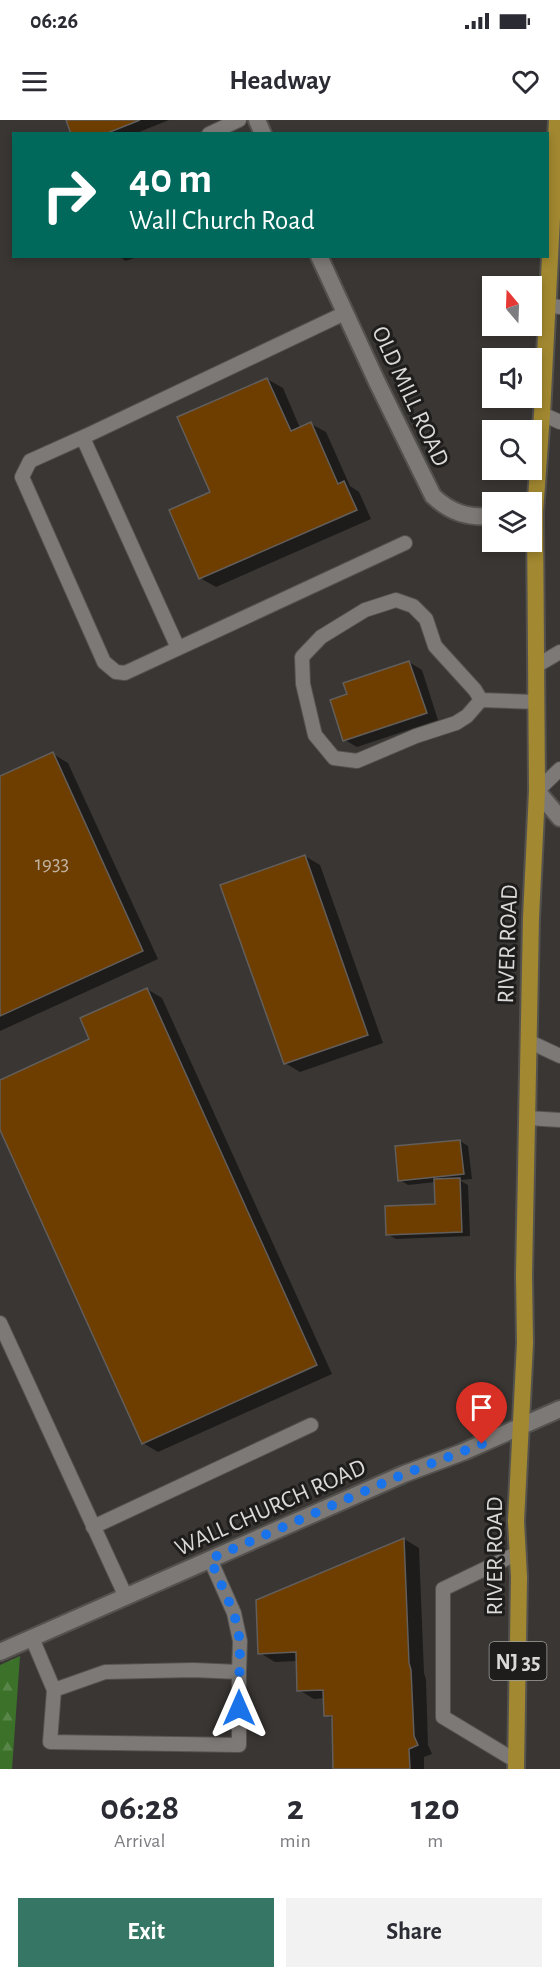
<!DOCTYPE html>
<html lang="en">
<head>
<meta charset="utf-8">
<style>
  body { margin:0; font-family:"Alegreya Sans",sans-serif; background:#f2f2f3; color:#2b2b33; height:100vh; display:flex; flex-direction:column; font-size:22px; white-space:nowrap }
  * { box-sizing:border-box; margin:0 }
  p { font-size:20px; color:#7c7c81 }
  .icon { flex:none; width:33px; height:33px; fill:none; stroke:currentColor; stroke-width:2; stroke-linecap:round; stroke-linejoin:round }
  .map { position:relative; height:1649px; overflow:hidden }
  .details { display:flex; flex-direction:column; background:#fff; flex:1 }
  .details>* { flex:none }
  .hud { position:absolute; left:12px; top:12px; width:537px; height:126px; border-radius:0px; box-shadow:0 3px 9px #0003; background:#00695c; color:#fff; overflow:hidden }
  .needle { width:39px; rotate:341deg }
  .tools { position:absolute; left:482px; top:156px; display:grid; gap:12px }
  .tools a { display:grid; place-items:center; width:60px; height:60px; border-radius:0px; background:#fff; box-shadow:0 3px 9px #0003; font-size:30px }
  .pin { position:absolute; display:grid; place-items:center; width:51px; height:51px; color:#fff; margin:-62px -26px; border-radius:50% 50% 50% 0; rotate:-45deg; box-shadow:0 0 6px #0007 }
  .pin .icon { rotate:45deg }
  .me { position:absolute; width:66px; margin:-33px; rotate:0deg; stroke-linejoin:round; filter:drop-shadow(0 0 4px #0008) }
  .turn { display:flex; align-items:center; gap:21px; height:126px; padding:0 18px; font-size:27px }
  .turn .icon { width:78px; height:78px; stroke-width:2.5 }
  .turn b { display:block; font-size:42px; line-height:51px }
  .eta { display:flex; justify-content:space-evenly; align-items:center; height:102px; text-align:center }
  .eta b { font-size:36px; font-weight:700; line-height:42px }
  .cta { display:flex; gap:12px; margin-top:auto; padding:12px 18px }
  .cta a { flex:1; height:69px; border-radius:0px; background:#357764; color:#fff; font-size:24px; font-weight:700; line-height:69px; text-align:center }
  .cta a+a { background:#f2f2f3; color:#2b2b33 }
  .status { display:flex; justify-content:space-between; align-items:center; height:42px; padding:0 30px; background:#fff; direction:ltr }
  .status svg { height:16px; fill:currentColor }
  header { display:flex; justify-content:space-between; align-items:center; height:78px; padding:0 18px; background:#fff; font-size:27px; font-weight:700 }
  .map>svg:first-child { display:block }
  .forest { fill:url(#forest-firs) }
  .shadow { fill:#0007 }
  .building { fill:#6e3e00; stroke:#625e5b; stroke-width:1.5 }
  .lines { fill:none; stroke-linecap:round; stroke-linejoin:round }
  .service-casing { stroke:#54524f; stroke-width:16 }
  .tertiary-casing { stroke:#54524f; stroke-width:20 }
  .trunk-casing { stroke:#54524f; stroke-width:20 }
  .service { stroke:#7d7976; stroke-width:14 }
  .tertiary { stroke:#7d7976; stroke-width:16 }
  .trunk { stroke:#a28830; stroke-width:16 }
  .route { stroke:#1a73e8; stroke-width:10; stroke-dasharray:0 18 }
  .labels { text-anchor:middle; stroke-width:6; stroke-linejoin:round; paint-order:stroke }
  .number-label { font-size:21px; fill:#c0b2a1 }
  .shield { fill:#1f1d1c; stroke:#a3a19f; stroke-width:1.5 }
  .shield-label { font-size:22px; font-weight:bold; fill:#dbd9d7 }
  .street-label { font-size:24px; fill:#dbd9d7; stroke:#1f1d1c }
</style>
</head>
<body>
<div class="status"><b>06:26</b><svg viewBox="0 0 49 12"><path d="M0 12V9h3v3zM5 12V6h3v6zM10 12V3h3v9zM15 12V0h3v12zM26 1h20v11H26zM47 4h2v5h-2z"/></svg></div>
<header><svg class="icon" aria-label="menu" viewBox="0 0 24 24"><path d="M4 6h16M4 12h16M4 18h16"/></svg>Headway<svg class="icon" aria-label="heart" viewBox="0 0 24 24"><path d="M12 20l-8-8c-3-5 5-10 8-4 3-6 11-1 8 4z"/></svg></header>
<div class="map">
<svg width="560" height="1649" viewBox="0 0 560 1649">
  <defs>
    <pattern id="forest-firs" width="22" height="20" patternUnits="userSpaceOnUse" patternTransform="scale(1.5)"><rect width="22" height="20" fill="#3c712a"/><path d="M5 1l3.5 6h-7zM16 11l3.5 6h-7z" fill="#588548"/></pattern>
  </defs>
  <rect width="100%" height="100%" fill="#393633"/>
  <path class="forest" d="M 20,1536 L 12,1649 L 0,1649 L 0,1545 Z"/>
  <path class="shadow" d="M 67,0 L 169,0 L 134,14 L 72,14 Z
    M 118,136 L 139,136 L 126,141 Z
    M 267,259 L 283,268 L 300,308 L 311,304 L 326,312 L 350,366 L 359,372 L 371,399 L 216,467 L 200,458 L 212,373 Z
    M 409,542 L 422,550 L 438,600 L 357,627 L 345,620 L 349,575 Z
    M 53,634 L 68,643 L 158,839 L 0,911 L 0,658 Z
    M 305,736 L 320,745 L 383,923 L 300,952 L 285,943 Z
    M 147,869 L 162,878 L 332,1254 L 158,1332 L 143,1323 L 0,1007 L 0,961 L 91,920 Z
    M 460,1021 L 468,1026 L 472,1059 L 459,1060 L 468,1065 L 470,1116 L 396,1119 L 387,1114 L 437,1086 L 436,1062 L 408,1065 L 400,1060 Z
    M 404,1419 L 419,1428 L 424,1553 L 426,1560 L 428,1625 L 432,1634 L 424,1637 L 424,1649 L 335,1649 L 333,1599 L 326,1595 L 325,1578 L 314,1579 L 299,1570 L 298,1541 L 275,1542 L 260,1533 L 258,1481 Z"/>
  <path class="building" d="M 66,0 L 140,0 L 105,14 L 71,14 Z
    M 267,258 L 291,311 L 311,302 L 338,364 L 344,361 L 357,390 L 199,459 L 169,390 L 210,372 L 177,297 Z
    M 409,541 L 427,593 L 343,621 L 330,580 L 347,574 L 343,563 Z
    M 53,632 L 143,831 L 0,896 L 0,656 Z
    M 305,735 L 368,915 L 284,944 L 220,765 Z
    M 147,868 L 317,1245 L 142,1324 L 0,1010 L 0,960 L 89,919 L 80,898 Z
    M 460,1020 L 464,1054 L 398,1061 L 395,1026 Z
    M 460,1058 L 462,1112 L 386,1115 L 385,1086 L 435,1084 L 434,1059 Z
    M 404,1418 L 409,1543 L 411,1550 L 414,1616 L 418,1625 L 409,1629 L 410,1649 L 333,1649 L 332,1596 L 324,1596 L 323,1570 L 297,1571 L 296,1532 L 258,1534 L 256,1480 Z"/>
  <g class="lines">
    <defs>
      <path id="service" d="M 209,14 L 239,0
        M 548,185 L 560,187
        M 345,193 L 90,314 L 30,341 L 22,357 L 104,542 L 116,552 L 125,553 L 405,423
        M 542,294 L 560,302
        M 83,318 L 178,528
        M 536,546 L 560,532
        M 481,580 L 475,570 L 435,526 L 426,499 L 413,486 L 396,480 L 365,490 L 321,517 L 302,537 L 303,564 L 315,615 L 334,638 L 357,641 L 416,616 L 456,603 L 467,596 L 481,580 L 536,582
        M 537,671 L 560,649
        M 528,921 L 560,936
        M 527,998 L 560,1000
        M 0,1203 L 126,1477
        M 93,1407 L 311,1305
        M 210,1439 L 234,1493 L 240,1521 L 239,1552
        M 32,1518 L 54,1570 L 105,1552 L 193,1550 L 239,1552 L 239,1625 L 50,1622 L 54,1570
        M 516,1641 L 443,1597 L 443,1469 L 518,1433"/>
      <path id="tertiary" d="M 257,0 L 263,14
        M 319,136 L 377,262 L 433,376 C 451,393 468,398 492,396
        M 537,671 L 560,698
        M 0,1532 L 404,1354 L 463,1332 L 560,1289"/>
      <path id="trunk" d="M 516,1649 L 519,1457 L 516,1401 L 525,1223 L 524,1155 L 531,798 L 537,671 L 535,393 L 542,294 L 557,0"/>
    </defs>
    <use href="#service" class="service-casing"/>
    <use href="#tertiary" class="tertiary-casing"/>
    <use href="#trunk" class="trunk-casing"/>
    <use href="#service" class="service"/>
    <use href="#tertiary" class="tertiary"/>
    <use href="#trunk" class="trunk"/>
  </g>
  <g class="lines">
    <path class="route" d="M 239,1588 L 240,1521 L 234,1493 L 210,1439 L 404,1354 L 482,1324"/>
  </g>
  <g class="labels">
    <g class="number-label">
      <text x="52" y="750">1933</text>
    </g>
    <rect class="shield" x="489.5" y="1522" width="57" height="38" rx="4.5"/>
    <g class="shield-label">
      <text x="518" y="1549">NJ 35</text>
    </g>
    <g class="street-label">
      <text transform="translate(411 276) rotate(65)" y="8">OLD MILL ROAD</text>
      <text transform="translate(507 824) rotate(-88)" y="8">RIVER ROAD</text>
      <text transform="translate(270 1387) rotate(-24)" y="8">WALL CHURCH ROAD</text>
      <text transform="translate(494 1436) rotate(-90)" y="8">RIVER ROAD</text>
    </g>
  </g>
</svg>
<div class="tools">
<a><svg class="needle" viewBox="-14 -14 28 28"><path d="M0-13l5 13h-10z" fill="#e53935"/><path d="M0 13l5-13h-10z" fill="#7c7c81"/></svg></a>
<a><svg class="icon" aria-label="sound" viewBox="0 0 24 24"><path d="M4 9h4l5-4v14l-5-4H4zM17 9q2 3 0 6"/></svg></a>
<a><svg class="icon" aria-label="search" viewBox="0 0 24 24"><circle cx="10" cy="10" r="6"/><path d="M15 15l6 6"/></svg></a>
<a><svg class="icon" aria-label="layers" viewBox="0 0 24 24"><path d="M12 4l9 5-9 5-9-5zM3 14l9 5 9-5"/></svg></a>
</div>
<div class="pin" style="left:482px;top:1324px;background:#d93025"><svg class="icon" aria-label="arrive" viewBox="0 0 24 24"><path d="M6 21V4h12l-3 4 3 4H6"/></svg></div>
<svg class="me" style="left:239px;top:1588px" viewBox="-20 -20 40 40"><path d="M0-17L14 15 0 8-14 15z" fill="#1a73e8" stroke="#fff" stroke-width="4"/></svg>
<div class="hud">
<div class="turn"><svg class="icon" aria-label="right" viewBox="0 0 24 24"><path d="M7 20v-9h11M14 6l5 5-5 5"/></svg><div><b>40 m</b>Wall Church Road</div></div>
</div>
</div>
<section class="details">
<div class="eta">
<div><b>06:28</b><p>Arrival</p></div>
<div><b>2</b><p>min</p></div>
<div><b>120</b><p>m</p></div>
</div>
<div class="cta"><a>Exit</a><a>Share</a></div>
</section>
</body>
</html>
